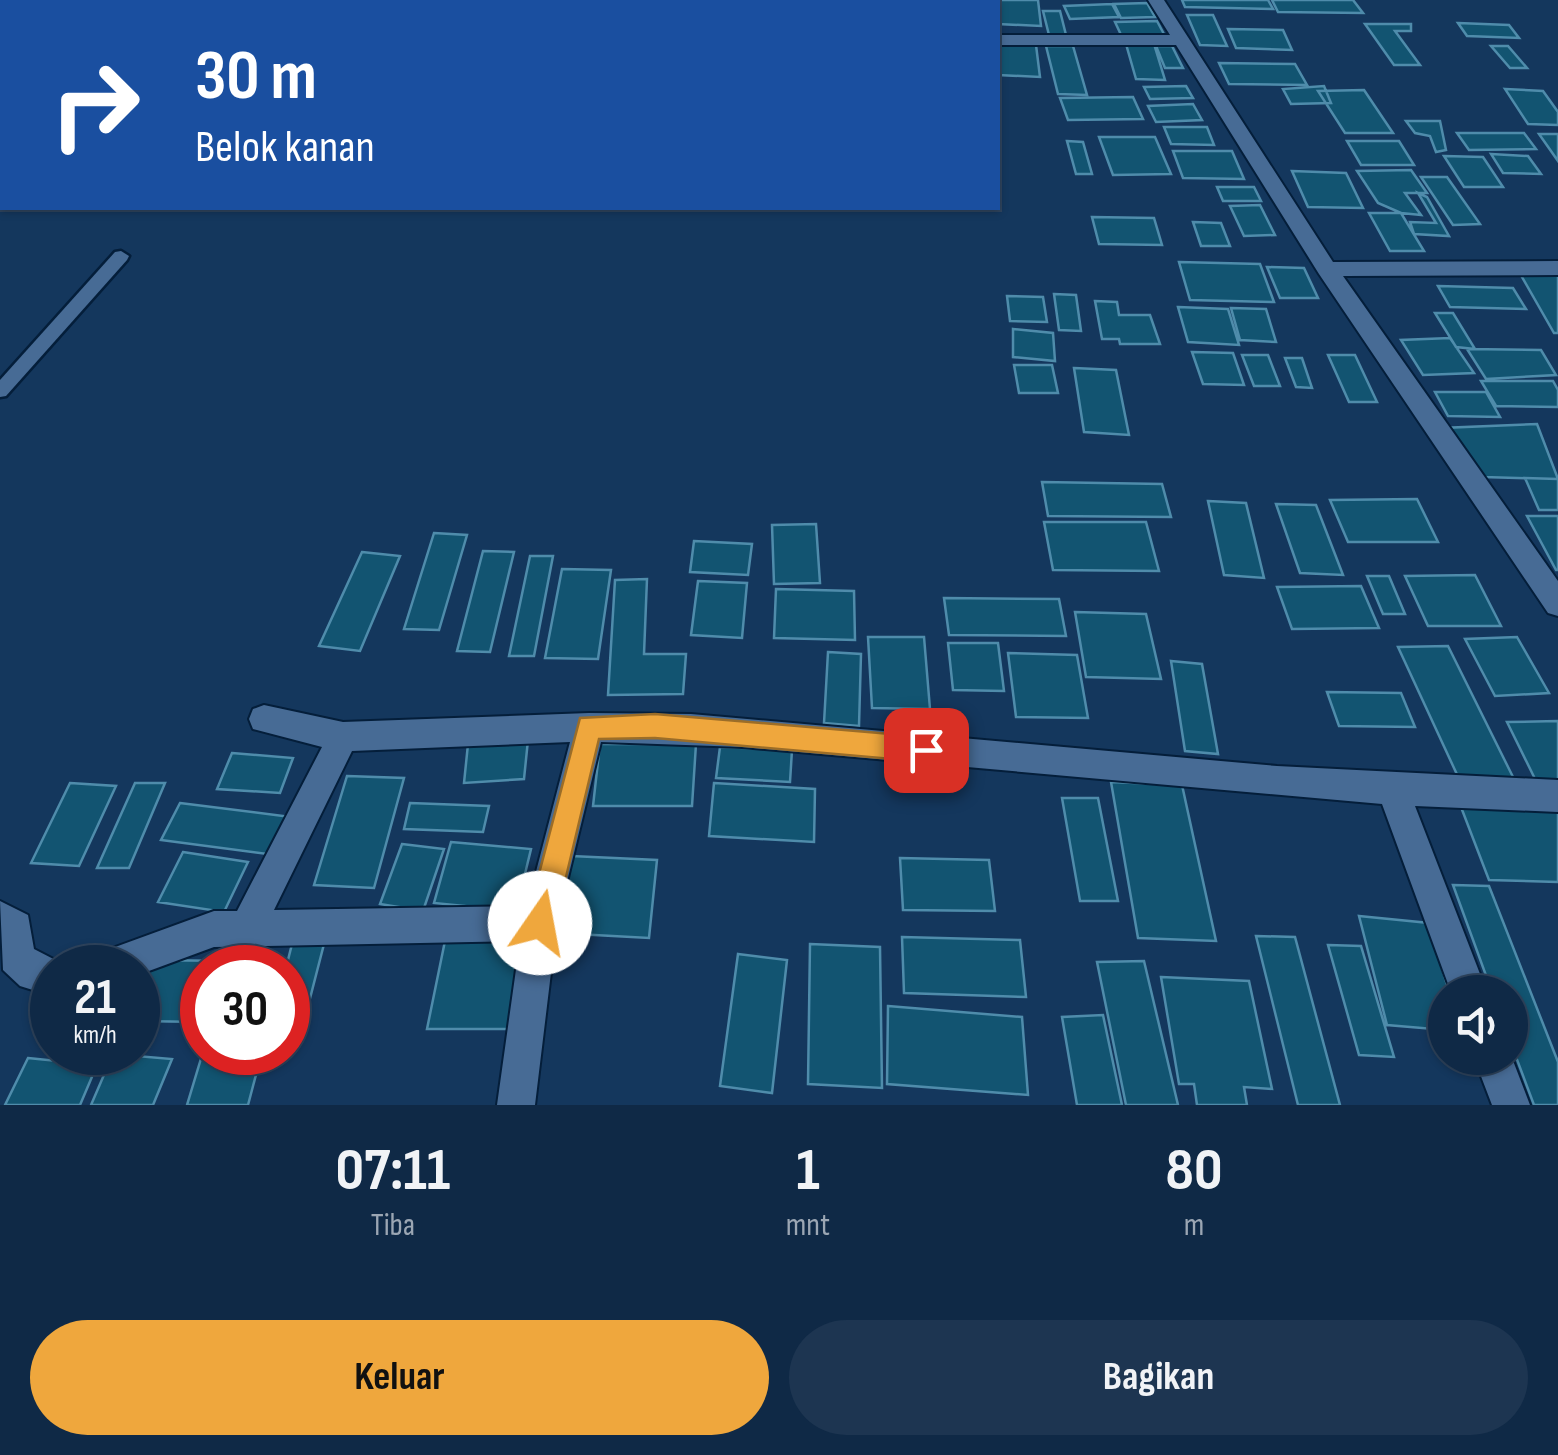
<!DOCTYPE html>
<html lang="id">
<head>
<meta charset="utf-8">
<style>
  body { margin:0; font-family:"Sofia Sans Condensed",sans-serif; background:#1d3551; color:#f1f3f6; height:100vh; display:flex; flex-direction:column; font-size:38px; white-space:nowrap }
  * { box-sizing:border-box; margin:0 }
  p { font-size:32px; color:#9ba6b3 }
  .icon { flex:none; width:55px; height:55px; fill:none; stroke:currentColor; stroke-width:2; stroke-linecap:round; stroke-linejoin:round }
  .map { position:relative; height:1105px; overflow:hidden }
  .drawer { display:flex; flex-direction:column; background:#0f2946; flex:1 }
  .drawer>* { flex:none }
  .banner { position:absolute; left:0px; top:0px; width:1000px; height:210px; box-shadow:0 2px 8px #0004,0 0 0 2px #2f455f; background:#1a4fa0; color:#fff; overflow:hidden }
  .controls { position:absolute; left:1428px; top:975px; display:grid; gap:20px }
  .controls a { display:grid; place-items:center; width:100px; height:100px; border-radius:50%; background:#0f2946; box-shadow:0 2px 8px #0004,0 0 0 2px #2f455f; font-size:50px }
  .speed { position:absolute; left:30px; top:945px; display:flex; gap:20px; font-size:50px; font-weight:700; text-align:center }
  .speed>* { display:grid; place-content:center; width:130px; height:130px; border-radius:50%; background:#0f2946; box-shadow:0 2px 8px #0004,0 0 0 2px #2f455f; line-height:1 }
  .speed small { font-size:25px; font-weight:400 }
  .speed .limit { border:15px solid #d22; background:#fff; color:#111 }
  .pin { position:absolute; display:grid; place-items:center; width:85px; height:85px; color:#fff; margin:-42px; border-radius:20px; box-shadow:0 5px 15px #0006 }
  .me { position:absolute; width:110px; margin:-55px; rotate:12deg; stroke-linejoin:round; filter:drop-shadow(0 0 8px #0008) }
  .turn { display:flex; align-items:center; gap:35px; height:210px; padding:0 30px; font-size:45px }
  .turn .icon { width:130px; height:130px; stroke-width:2.5 }
  .turn b { display:block; font-size:70px; line-height:85px }
  .eta { display:flex; justify-content:space-evenly; align-items:center; height:170px; text-align:center }
  .eta b { font-size:60px; font-weight:700; line-height:70px }
  .action { display:flex; gap:20px; margin-top:auto; padding:20px 30px }
  .action a { flex:1; height:115px; border-radius:60px; background:#efa73d; color:#111; font-size:40px; font-weight:700; line-height:115px; text-align:center }
  .action a+a { background:#1d3551; color:#f1f3f6 }
  .map>svg:first-child { display:block }
  .building { fill:#125471; stroke:#4f8cab; stroke-width:2.5 }
  .lines { fill:none; stroke-linecap:round; stroke-linejoin:round }
  .service-casing { stroke:#041e3a; stroke-width:5 }
  .minor-casing { stroke:#041e3a; stroke-width:4 }
  .service { fill:#476b95; fill-rule:evenodd }
  .minor { fill:#476b95; fill-rule:evenodd }
  .route { fill:#efa73d; stroke:#9b6d28; stroke-width:2.5 }
</style>
</head>
<body>
<div class="map">
<svg width="1558" height="1105" viewBox="0 0 1558 1105">
  <rect width="100%" height="100%" fill="#14375d"/>
  <path class="building" d="M 941,0 L 1038,0 L 1041,26 L 998,24 L 998,2 Z
    M 1182,0 L 1268,0 L 1273,9 L 1185,7 Z
    M 1272,0 L 1353,0 L 1363,13 L 1278,12 Z
    M 1147,3 L 1155,17 L 1121,18 L 1114,4 Z
    M 1112,4 L 1119,17 L 1070,19 L 1064,6 Z
    M 1043,11 L 1060,11 L 1066,35 L 1049,35 Z
    M 1187,15 L 1213,15 L 1227,46 L 1200,45 Z
    M 1157,21 L 1165,36 L 1122,37 L 1115,22 Z
    M 1458,23 L 1509,25 L 1519,38 L 1467,36 Z
    M 1365,24 L 1411,24 L 1411,31 L 1395,31 L 1420,65 L 1394,65 Z
    M 1228,29 L 1283,30 L 1292,50 L 1236,48 Z
    M 998,43 L 1036,45 L 1040,77 L 998,75 Z
    M 1126,44 L 1154,44 L 1165,80 L 1136,79 Z
    M 1046,46 L 1073,46 L 1087,95 L 1058,94 Z
    M 1156,46 L 1172,46 L 1183,68 L 1165,68 Z
    M 1491,46 L 1508,46 L 1527,68 L 1510,68 Z
    M 1219,63 L 1295,64 L 1307,85 L 1229,84 Z
    M 1186,86 L 1193,98 L 1150,99 L 1144,87 Z
    M 1324,86 L 1331,103 L 1291,104 L 1283,89 Z
    M 1505,89 L 1543,91 L 1558,112 L 1558,125 L 1528,124 Z
    M 1364,90 L 1393,133 L 1345,133 L 1318,91 Z
    M 1133,97 L 1143,119 L 1068,120 L 1060,98 Z
    M 1193,104 L 1202,120 L 1156,122 L 1148,106 Z
    M 1406,121 L 1440,121 L 1446,150 L 1436,152 L 1430,136 L 1415,133 Z
    M 1164,127 L 1207,127 L 1214,145 L 1171,144 Z
    M 1457,133 L 1524,133 L 1536,149 L 1469,150 Z
    M 1539,134 L 1558,134 L 1558,161 Z
    M 1099,137 L 1155,137 L 1171,174 L 1113,175 Z
    M 1067,141 L 1083,142 L 1092,174 L 1076,174 Z
    M 1347,141 L 1399,141 L 1414,165 L 1361,165 Z
    M 1173,151 L 1232,151 L 1244,179 L 1183,178 Z
    M 1491,154 L 1528,156 L 1541,174 L 1503,173 Z
    M 1444,156 L 1483,157 L 1503,187 L 1464,187 Z
    M 1411,170 L 1427,193 L 1405,193 L 1421,215 L 1401,213 L 1378,203 L 1357,171 Z
    M 1292,171 L 1346,173 L 1363,208 L 1308,207 Z
    M 1421,177 L 1447,177 L 1480,224 L 1453,225 Z
    M 1217,187 L 1254,187 L 1261,201 L 1223,201 Z
    M 1418,193 L 1427,197 L 1449,236 L 1414,234 L 1410,222 L 1436,223 Z
    M 1260,205 L 1275,235 L 1244,236 L 1230,206 Z
    M 1369,213 L 1401,213 L 1424,251 L 1390,251 Z
    M 1092,217 L 1154,218 L 1162,245 L 1099,244 Z
    M 1193,222 L 1221,223 L 1230,246 L 1201,246 Z
    M 1179,262 L 1260,264 L 1274,302 L 1190,300 Z
    M 1267,267 L 1304,268 L 1318,298 L 1280,298 Z
    M 1518,270 L 1558,271 L 1558,333 L 1554,333 Z
    M 1438,286 L 1513,288 L 1526,309 L 1450,307 Z
    M 1054,294 L 1076,295 L 1081,331 L 1059,330 Z
    M 1007,296 L 1043,297 L 1047,322 L 1010,321 Z
    M 1095,301 L 1117,302 L 1119,315 L 1150,315 L 1160,344 L 1120,344 L 1119,339 L 1102,339 Z
    M 1178,307 L 1228,309 L 1239,345 L 1188,342 Z
    M 1231,308 L 1266,309 L 1276,342 L 1240,340 Z
    M 1435,313 L 1453,313 L 1475,349 L 1456,347 Z
    M 1013,329 L 1053,333 L 1055,361 L 1013,357 Z
    M 1450,338 L 1474,373 L 1423,375 L 1401,340 Z
    M 1467,349 L 1541,350 L 1556,375 L 1486,379 Z
    M 1192,352 L 1233,353 L 1244,385 L 1203,384 Z
    M 1242,355 L 1268,355 L 1280,386 L 1254,386 Z
    M 1328,355 L 1355,355 L 1377,402 L 1349,402 Z
    M 1285,358 L 1302,358 L 1312,388 L 1296,387 Z
    M 1014,365 L 1052,365 L 1058,393 L 1019,393 Z
    M 1074,368 L 1116,370 L 1129,435 L 1084,432 Z
    M 1481,381 L 1553,381 L 1558,390 L 1558,407 L 1496,406 Z
    M 1435,392 L 1486,392 L 1500,417 L 1448,416 Z
    M 1537,424 L 1558,479 L 1483,477 L 1442,428 Z
    M 1525,478 L 1558,479 L 1558,510 L 1539,510 Z
    M 1042,482 L 1162,484 L 1171,517 L 1048,516 Z
    M 1417,499 L 1438,542 L 1348,542 L 1330,500 Z
    M 1208,501 L 1246,503 L 1264,578 L 1224,575 Z
    M 1276,504 L 1316,505 L 1343,575 L 1300,573 Z
    M 1527,516 L 1558,516 L 1558,570 L 1556,570 Z
    M 1044,522 L 1146,522 L 1159,571 L 1053,570 Z
    M 816,524 L 820,583 L 774,584 L 772,525 Z
    M 434,533 L 467,535 L 439,630 L 404,629 Z
    M 694,541 L 752,544 L 748,575 L 690,572 Z
    M 483,551 L 514,552 L 490,652 L 457,651 Z
    M 362,552 L 400,556 L 360,651 L 319,646 Z
    M 530,556 L 553,556 L 534,656 L 509,656 Z
    M 562,569 L 611,570 L 598,659 L 545,658 Z
    M 1475,575 L 1501,626 L 1428,626 L 1405,576 Z
    M 1367,576 L 1389,576 L 1405,614 L 1383,614 Z
    M 647,579 L 644,654 L 686,654 L 683,694 L 608,695 L 615,580 Z
    M 698,581 L 747,583 L 742,638 L 691,635 Z
    M 1361,586 L 1379,628 L 1292,629 L 1277,587 Z
    M 776,589 L 854,591 L 855,640 L 774,638 Z
    M 944,598 L 1059,599 L 1066,636 L 949,635 Z
    M 1075,612 L 1146,614 L 1161,679 L 1086,677 Z
    M 868,637 L 924,637 L 930,709 L 872,708 Z
    M 1517,637 L 1549,693 L 1495,696 L 1465,639 Z
    M 948,643 L 998,643 L 1004,691 L 953,690 Z
    M 1448,646 L 1514,779 L 1460,781 L 1398,647 Z
    M 828,652 L 861,654 L 859,726 L 824,723 Z
    M 1008,653 L 1077,655 L 1088,718 L 1016,717 Z
    M 1171,661 L 1202,664 L 1218,754 L 1185,751 Z
    M 1327,692 L 1401,693 L 1415,727 L 1339,726 Z
    M 1558,721 L 1558,786 L 1539,787 L 1507,722 Z
    M 528,740 L 524,779 L 464,783 L 468,744 Z
    M 600,744 L 696,744 L 692,806 L 593,806 Z
    M 720,747 L 792,750 L 790,782 L 716,778 Z
    M 232,753 L 293,758 L 280,793 L 217,789 Z
    M 347,776 L 404,778 L 374,888 L 314,885 Z
    M 1111,782 L 1182,785 L 1216,941 L 1138,938 Z
    M 70,783 L 116,786 L 79,866 L 31,863 Z
    M 135,783 L 165,783 L 129,868 L 97,868 Z
    M 714,783 L 815,789 L 814,842 L 709,836 Z
    M 1062,798 L 1098,798 L 1118,901 L 1080,901 Z
    M 180,803 L 291,817 L 275,855 L 161,840 Z
    M 410,803 L 489,806 L 483,832 L 404,829 Z
    M 1461,807 L 1558,810 L 1558,882 L 1489,880 Z
    M 451,842 L 531,849 L 516,911 L 434,903 Z
    M 402,844 L 444,849 L 423,911 L 380,904 Z
    M 183,852 L 248,862 L 224,912 L 158,902 Z
    M 571,856 L 657,860 L 649,938 L 558,933 Z
    M 900,858 L 989,860 L 995,911 L 903,910 Z
    M 1453,885 L 1489,886 L 1558,1062 L 1558,1105 L 1534,1105 L 1510,1041 L 1510,992 L 1492,992 Z
    M 1359,916 L 1429,923 L 1449,992 L 1445,992 L 1445,1030 L 1387,1025 Z
    M 446,936 L 524,936 L 511,1029 L 427,1029 Z
    M 1256,936 L 1295,937 L 1340,1105 L 1298,1105 Z
    M 902,937 L 1020,940 L 1026,997 L 904,993 Z
    M 292,944 L 324,944 L 298,1045 L 288,1045 L 286,968 Z
    M 810,944 L 880,947 L 882,1088 L 808,1084 Z
    M 1328,945 L 1361,946 L 1394,1057 L 1359,1055 Z
    M 738,954 L 787,960 L 772,1093 L 720,1086 Z
    M 146,960 L 232,961 L 230,968 L 202,968 L 202,1022 L 138,1021 L 138,983 Z
    M 1144,961 L 1178,1105 L 1126,1105 L 1097,962 Z
    M 1161,977 L 1249,981 L 1272,1089 L 1244,1087 L 1247,1105 L 1197,1105 L 1194,1084 L 1179,1084 Z
    M 888,1006 L 1022,1017 L 1028,1095 L 887,1084 Z
    M 1103,1015 L 1122,1105 L 1077,1105 L 1062,1017 Z
    M 203,1052 L 262,1052 L 248,1105 L 187,1105 Z
    M 113,1054 L 172,1059 L 153,1105 L 91,1105 Z
    M 28,1058 L 97,1065 L 80,1105 L 5,1105 Z"/>
  <g class="lines">
    <defs>
      <path id="service" d="M 121,251 L 129,256 L 127,260 L 6,396 L 0,397 L 0,380 L 115,252 Z"/>
      <path id="minor" d="M 829,0 L 853,0 L 854,2 L 831,2 Z
        M 1148,0 L 1164,0 L 1333,262 L 1558,261 L 1558,275 L 1343,276 L 1558,581 L 1558,616 L 1548,613 L 1319,274 L 1176,45 L 998,45 L 998,35 L 1170,35 Z
        M 264,705 L 343,722 L 589,713 L 691,714 L 1277,766 L 1558,780 L 1558,812 L 1415,806 L 1487,992 L 1451,992 L 1382,804 L 742,747 L 601,742 L 557,923 L 535,1105 L 497,1105 L 520,941 L 214,947 L 138,975 L 138,968 L 89,968 L 94,955 L 107,950 L 214,911 L 237,911 L 322,747 L 253,729 L 249,719 L 253,709 ZM 570,742 L 527,906 L 274,910 L 352,751 Z
        M 0,901 L 28,915 L 34,949 L 65,965 L 52,968 L 52,996 L 20,986 L 3,970 Z
        M 1510,1054 L 1512,1058 L 1530,1105 L 1492,1105 L 1474,1058 L 1510,1058 Z"/>
    </defs>
    <use href="#service" class="service-casing"/>
    <use href="#minor" class="minor-casing"/>
    <use href="#service" class="service"/>
    <use href="#minor" class="minor"/>
  </g>
  <path class="route" d="M 655,714 L 926,737 L 935,741 L 939,750 L 935,758 L 926,762 L 655,738 L 599,739 L 555,923 L 550,933 L 540,937 L 530,933 L 526,923 L 580,718 Z"/>
</svg>
<div class="controls">
<a><svg class="icon" aria-label="sound" viewBox="0 0 24 24"><path d="M4 9h4l5-4v14l-5-4H4zM17 9q2 3 0 6"/></svg></a>
</div>
<div class="speed"><div>21<small>km/h</small></div><div class="limit">30</div></div>
<div class="pin" style="left:926px;top:750px;background:#d93025"><svg class="icon" aria-label="arrive" viewBox="0 0 24 24"><path d="M6 21V4h12l-3 4 3 4H6"/></svg></div>
<svg class="me" style="left:540px;top:923px" viewBox="-20 -20 40 40"><circle r="19" fill="#fff"/><path d="M0-13L10 11 0 6-10 11z" fill="#efa73d"/></svg>
<div class="banner">
<div class="turn"><svg class="icon" aria-label="right" viewBox="0 0 24 24"><path d="M7 20v-9h11M14 6l5 5-5 5"/></svg><div><b>30 m</b>Belok kanan</div></div>
</div>
</div>
<section class="drawer">
<div class="eta">
<div><b>07:11</b><p>Tiba</p></div>
<div><b>1</b><p>mnt</p></div>
<div><b>80</b><p>m</p></div>
</div>
<div class="action"><a>Keluar</a><a>Bagikan</a></div>
</section>
</body>
</html>
